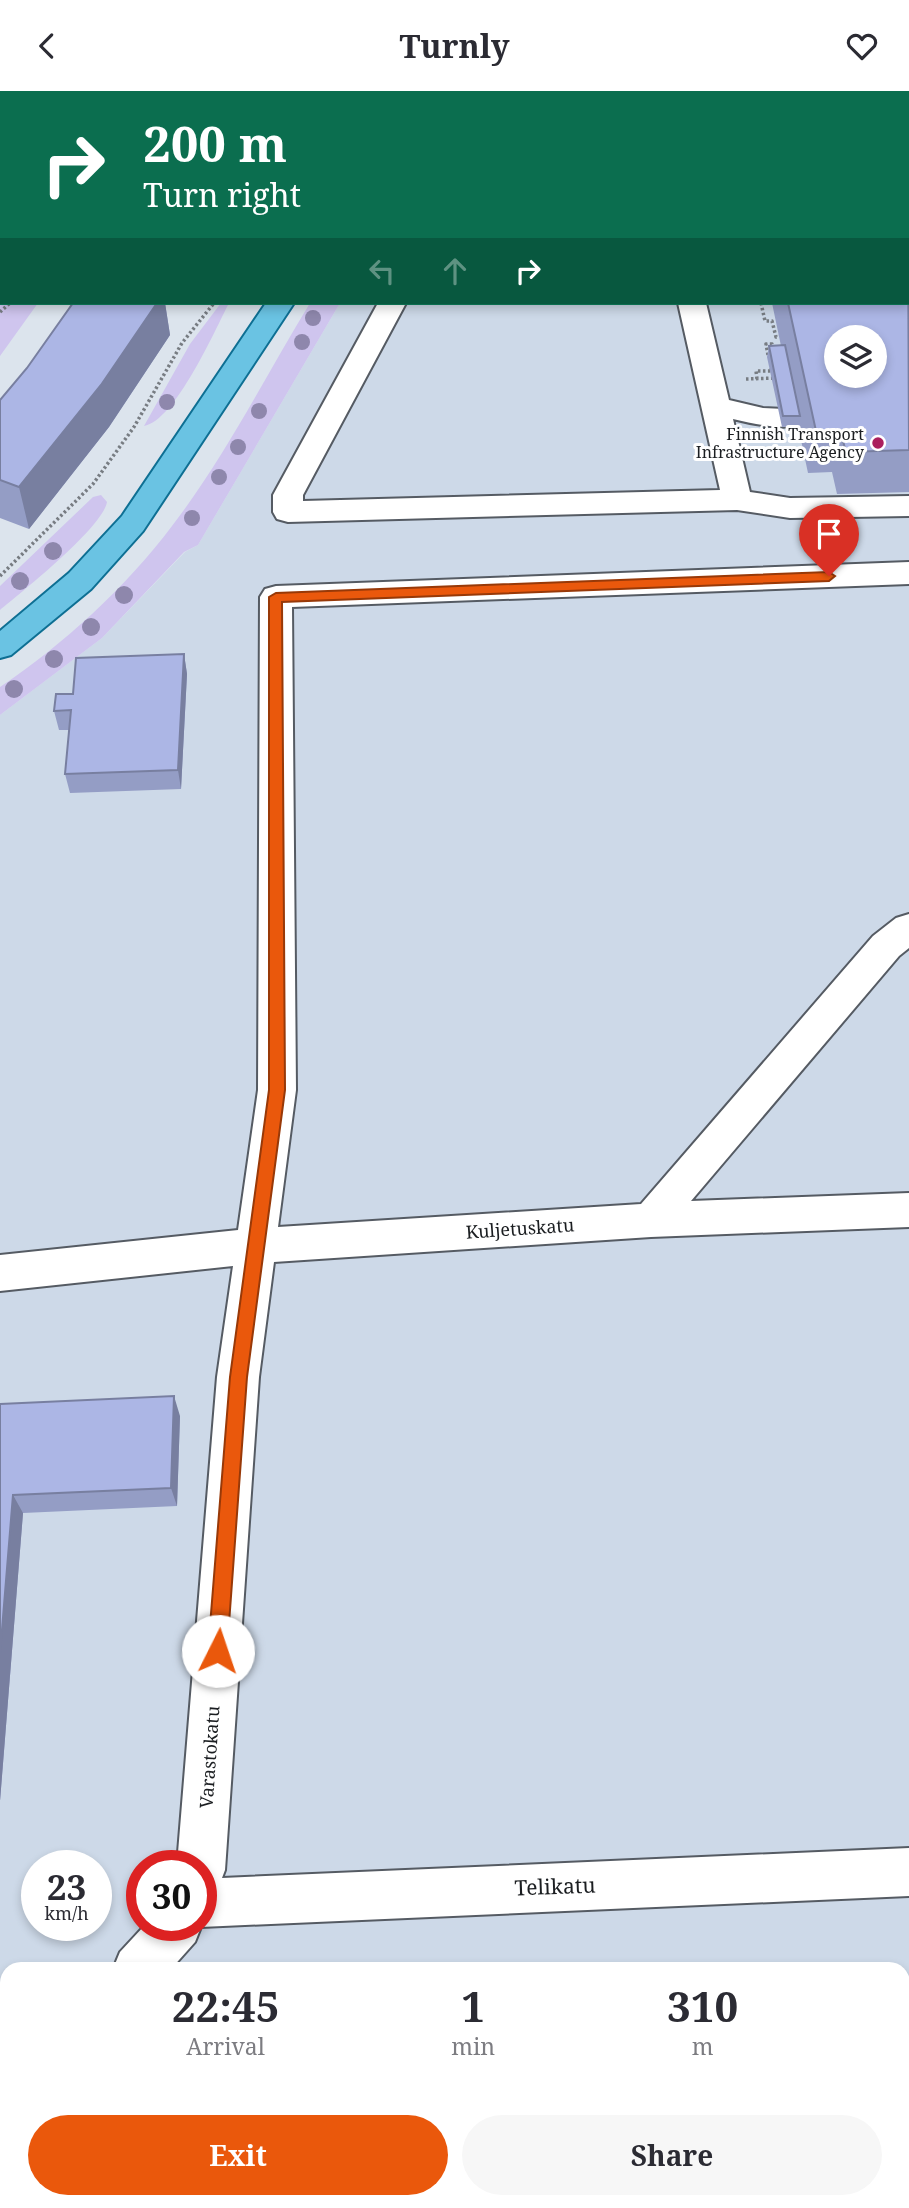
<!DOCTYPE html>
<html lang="en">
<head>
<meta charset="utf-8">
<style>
  body { margin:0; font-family:"Noto Serif",serif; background:#f7f7f7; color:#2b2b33; height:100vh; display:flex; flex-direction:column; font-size:26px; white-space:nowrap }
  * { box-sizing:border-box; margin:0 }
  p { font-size:23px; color:#7c7c81 }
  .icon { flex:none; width:38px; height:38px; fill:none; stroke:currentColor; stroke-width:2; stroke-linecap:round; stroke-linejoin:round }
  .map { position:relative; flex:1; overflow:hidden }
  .side { position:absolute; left:0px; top:1871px; width:910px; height:247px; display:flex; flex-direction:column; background:#fff; border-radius:21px 21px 0 0; box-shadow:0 4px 10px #0003 }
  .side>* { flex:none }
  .hud { position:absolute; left:0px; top:0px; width:910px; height:214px; box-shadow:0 4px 10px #0003; background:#0b6e4f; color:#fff; overflow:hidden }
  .controls { position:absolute; left:824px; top:234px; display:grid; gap:14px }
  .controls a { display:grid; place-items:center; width:63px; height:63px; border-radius:50%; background:#fff; box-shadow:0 4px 10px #0003; font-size:35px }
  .speed { position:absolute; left:21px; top:1759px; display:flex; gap:14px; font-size:35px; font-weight:700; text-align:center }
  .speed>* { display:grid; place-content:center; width:91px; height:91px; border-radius:50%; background:#fff; box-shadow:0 4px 10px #0003; line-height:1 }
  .speed small { font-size:18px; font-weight:400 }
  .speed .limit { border:10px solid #d22; background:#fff; color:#111 }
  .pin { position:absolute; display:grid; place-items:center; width:60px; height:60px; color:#fff; margin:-72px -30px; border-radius:50% 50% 50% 0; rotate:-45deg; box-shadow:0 0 7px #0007 }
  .pin .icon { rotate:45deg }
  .me { position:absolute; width:77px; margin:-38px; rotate:4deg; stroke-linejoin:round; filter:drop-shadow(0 0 5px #0008) }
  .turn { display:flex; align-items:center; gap:24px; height:147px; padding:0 28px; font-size:32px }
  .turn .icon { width:91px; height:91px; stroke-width:2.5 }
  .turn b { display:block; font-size:49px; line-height:60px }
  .lanes { display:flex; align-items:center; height:66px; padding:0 28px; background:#0003; justify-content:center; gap:35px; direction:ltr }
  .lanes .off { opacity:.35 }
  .eta { display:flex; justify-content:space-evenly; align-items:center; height:119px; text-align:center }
  .eta b { font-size:42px; font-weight:700; line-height:49px }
  .cta { display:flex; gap:14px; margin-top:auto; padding:14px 28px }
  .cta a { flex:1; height:80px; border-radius:42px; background:#ea580c; color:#fff; font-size:28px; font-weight:700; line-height:80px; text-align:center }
  .cta a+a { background:#f7f7f7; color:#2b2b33 }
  header { display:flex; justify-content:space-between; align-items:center; height:91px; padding:0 28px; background:#fff; font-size:32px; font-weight:700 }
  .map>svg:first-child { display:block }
  .built { fill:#cdd9e8; fill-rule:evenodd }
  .green { fill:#cfc5ee }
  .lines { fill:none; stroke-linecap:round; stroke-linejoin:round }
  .minor-casing { stroke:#555b63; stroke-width:4 }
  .major-casing { stroke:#0e6f93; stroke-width:4 }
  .path { stroke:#777c82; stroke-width:3.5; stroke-dasharray:2.5 2.5; stroke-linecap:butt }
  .minor { fill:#fff; fill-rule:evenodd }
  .major { fill:#6ac3e3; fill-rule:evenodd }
  .tree { fill:#8e87ac }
  .wall { fill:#949dc5 }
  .shaded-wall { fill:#787fa0 }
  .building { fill:#acb6e5; stroke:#787fa0; stroke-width:2; fill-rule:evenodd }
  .route { fill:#ea580c; stroke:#983908; stroke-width:2 }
  .poi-dot { fill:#ab1f5e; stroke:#fff; stroke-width:2.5 }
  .labels { text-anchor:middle; stroke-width:6; stroke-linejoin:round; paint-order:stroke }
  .far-poi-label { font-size:16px; fill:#1b1e21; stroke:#fff; text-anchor:end }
  .street-label { font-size:18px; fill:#1b1e21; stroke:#fff }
  .near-street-label { font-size:21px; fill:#1b1e21; stroke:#fff }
</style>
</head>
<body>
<header><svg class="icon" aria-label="back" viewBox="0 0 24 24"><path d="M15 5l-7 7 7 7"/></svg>Turnly<svg class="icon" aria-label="heart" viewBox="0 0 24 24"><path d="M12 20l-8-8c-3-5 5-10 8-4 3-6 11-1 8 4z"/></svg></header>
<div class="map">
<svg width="909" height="2117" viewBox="0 0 909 2117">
  <rect width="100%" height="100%" fill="#dce4ed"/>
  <path class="built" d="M 909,71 L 909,2117 L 0,2117 L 0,624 L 102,547 L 185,461 L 198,454 L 340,212 L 908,212 ZM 836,247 L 875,247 L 875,285 L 836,285 ZM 37,1774 L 96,1774 L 96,1834 L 37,1834 ZM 142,1774 L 201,1774 L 201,1834 L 142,1834 ZM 7,1878 L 903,1878 L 903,2110 L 7,2110 Z"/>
  <path class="green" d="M 339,0 L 618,0 L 620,2 L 344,2 Z
    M 0,168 L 2,212 L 38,212 L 0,265 Z
    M 221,212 L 229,212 C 215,239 175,330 144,335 L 190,253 Z
    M 310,212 L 340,212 L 198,454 L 184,461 L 102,547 L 0,624 L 0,596 C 63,554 126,496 172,435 C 225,366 265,286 310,212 Z
    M 101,404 L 107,411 C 103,436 22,501 0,519 L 0,495 L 93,406 Z"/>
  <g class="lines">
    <defs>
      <path id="minor" d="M 623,0 L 647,0 L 647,2 L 623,2 Z
        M 0,48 L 2,48 L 2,64 L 0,64 Z
        M 378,212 L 406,212 L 303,404 L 303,410 L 720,399 L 678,212 L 706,212 L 729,309 L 763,317 L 806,319 L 811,326 L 806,333 C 782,339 757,334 733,328 L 750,401 L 790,407 L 909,405 L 909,425 L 790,427 L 737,419 L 288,431 L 277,428 L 273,421 L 273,404 Z
        M 909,471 L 909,493 L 292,516 L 296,999 L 278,1136 L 641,1113 L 873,845 L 896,827 L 909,823 L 909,857 L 899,865 L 691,1110 L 909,1102 L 909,1136 L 651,1146 L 274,1171 L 259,1286 L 225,1779 L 222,1787 L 909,1757 L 909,1805 L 201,1836 L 195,1851 L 171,1878 L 113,1878 L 120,1861 L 145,1834 L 201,1834 L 201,1774 L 177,1774 L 217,1286 L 233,1175 L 0,1200 L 0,1164 L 238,1139 L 258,999 L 260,506 L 265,498 L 276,495 Z
        M 73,2110 L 125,2110 L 124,2117 L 72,2117 Z"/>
      <path id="major" d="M 908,28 L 909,28 L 909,44 L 908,44 Z
        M 266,212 L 294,212 L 143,440 L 91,498 L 11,564 L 0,567 L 0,540 L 69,482 L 122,425 Z"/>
    </defs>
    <use href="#minor" class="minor-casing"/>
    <use href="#major" class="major-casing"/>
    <path class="path" d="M 144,0 L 146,2
      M 761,212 L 765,230 L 772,230 L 776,246 L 779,245
      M 0,221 L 10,212
      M 768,264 L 766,253 L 772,253 L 773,259
      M 746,288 L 776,287
      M 757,288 L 756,280 L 772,280 L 771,276
      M 0,485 L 93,393 L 134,336 L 182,252 L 214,212"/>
    <use href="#minor" class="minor"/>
    <use href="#major" class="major"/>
  </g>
  <g class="tree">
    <circle cx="313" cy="227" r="8"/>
    <circle cx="302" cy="251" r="8"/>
    <circle cx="167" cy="311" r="8"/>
    <circle cx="259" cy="320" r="8"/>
    <circle cx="238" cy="356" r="8"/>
    <circle cx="219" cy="386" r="8"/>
    <circle cx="192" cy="427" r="8"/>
    <circle cx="53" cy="460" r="9"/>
    <circle cx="20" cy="490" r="9"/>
    <circle cx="124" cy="504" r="9"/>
    <circle cx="91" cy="536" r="9"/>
    <circle cx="54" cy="568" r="9"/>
    <circle cx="14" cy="598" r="9"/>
  </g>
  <path class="wall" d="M 0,0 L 69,0 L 69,2 L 2,2 L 2,24 L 0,24 Z
    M 909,136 L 909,401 L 837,403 L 832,381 L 808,382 L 798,335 L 782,336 L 767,266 L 769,255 L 781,255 L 772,212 L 908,212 Z
    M 73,212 L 165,212 L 170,244 L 109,336 L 29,438 L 0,427 L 0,309 L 27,277 Z
    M 184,563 L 187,583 L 181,698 L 70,702 L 65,683 L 69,639 L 59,639 L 54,620 L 73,603 Z
    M 0,1313 L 180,1325 L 177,1415 L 23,1422 L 0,1710 Z"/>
  <path class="shaded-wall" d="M 157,212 L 165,212 L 170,244 L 109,336 L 29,438 L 19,396 Z
    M 184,563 L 187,583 L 181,698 L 178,679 Z
    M 174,1305 L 180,1325 L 177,1415 L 171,1397 Z
    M 13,1404 L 23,1422 L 0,1710 L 0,1563 Z"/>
  <path class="building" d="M 908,136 L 909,359 L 846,361 L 840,339 L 816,340 L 788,212 L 908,212 ZM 836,247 L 875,247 L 875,285 L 836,285 Z
    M 73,212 L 157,212 L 101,294 L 19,396 L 0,389 L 0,309 L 27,277 Z
    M 785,254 L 800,325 L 783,325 L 769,255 Z
    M 184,563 L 178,679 L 65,683 L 71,619 L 54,620 L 56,603 L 73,603 L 76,567 Z
    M 174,1305 L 171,1397 L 13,1404 L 0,1563 L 0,1313 Z
    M 903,1916 L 909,1916 L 909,2117 L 305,2117 L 305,2110 L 903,2110 Z"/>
  <path class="route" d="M 829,481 L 835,485 L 829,490 L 282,511 L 285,999 L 247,1286 L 227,1560 L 224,1566 L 218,1569 L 211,1566 L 208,1560 L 230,1286 L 269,999 L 269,506 L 276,502 Z"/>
  <circle class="poi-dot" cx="878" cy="352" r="7"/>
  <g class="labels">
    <g class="far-poi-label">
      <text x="864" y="349">Finnish Transport<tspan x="864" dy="18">Infrastructure Agency</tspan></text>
    </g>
    <g class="street-label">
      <text transform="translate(520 1138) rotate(-4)" y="6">Kuljetuskatu</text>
      <text transform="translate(210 1666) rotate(-86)" y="6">Varastokatu</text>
    </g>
    <g class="near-street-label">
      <text transform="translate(555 1796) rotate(-2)" y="7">Telikatu</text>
    </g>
  </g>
</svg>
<div class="controls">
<a><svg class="icon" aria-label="layers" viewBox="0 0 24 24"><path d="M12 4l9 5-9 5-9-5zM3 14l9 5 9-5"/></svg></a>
</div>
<div class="speed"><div>23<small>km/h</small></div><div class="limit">30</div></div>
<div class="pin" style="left:829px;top:485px;background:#d93025"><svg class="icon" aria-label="arrive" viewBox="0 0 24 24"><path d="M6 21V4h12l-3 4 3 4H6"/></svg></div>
<svg class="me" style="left:218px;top:1560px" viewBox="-20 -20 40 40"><circle r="19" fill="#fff"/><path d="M0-13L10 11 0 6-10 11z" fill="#ea580c"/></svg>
<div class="hud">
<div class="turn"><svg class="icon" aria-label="right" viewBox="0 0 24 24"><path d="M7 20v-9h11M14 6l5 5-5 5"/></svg><div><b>200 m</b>Turn right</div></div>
<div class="lanes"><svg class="icon off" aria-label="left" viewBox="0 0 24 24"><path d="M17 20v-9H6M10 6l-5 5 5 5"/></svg><svg class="icon off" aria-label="ahead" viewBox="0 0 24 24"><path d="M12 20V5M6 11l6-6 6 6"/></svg><svg class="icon" aria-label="right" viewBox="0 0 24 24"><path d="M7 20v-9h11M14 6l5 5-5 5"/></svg></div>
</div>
<section class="side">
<div class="eta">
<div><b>22:45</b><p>Arrival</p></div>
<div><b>1</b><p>min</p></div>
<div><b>310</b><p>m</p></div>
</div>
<div class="cta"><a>Exit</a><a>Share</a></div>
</section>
</div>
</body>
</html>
